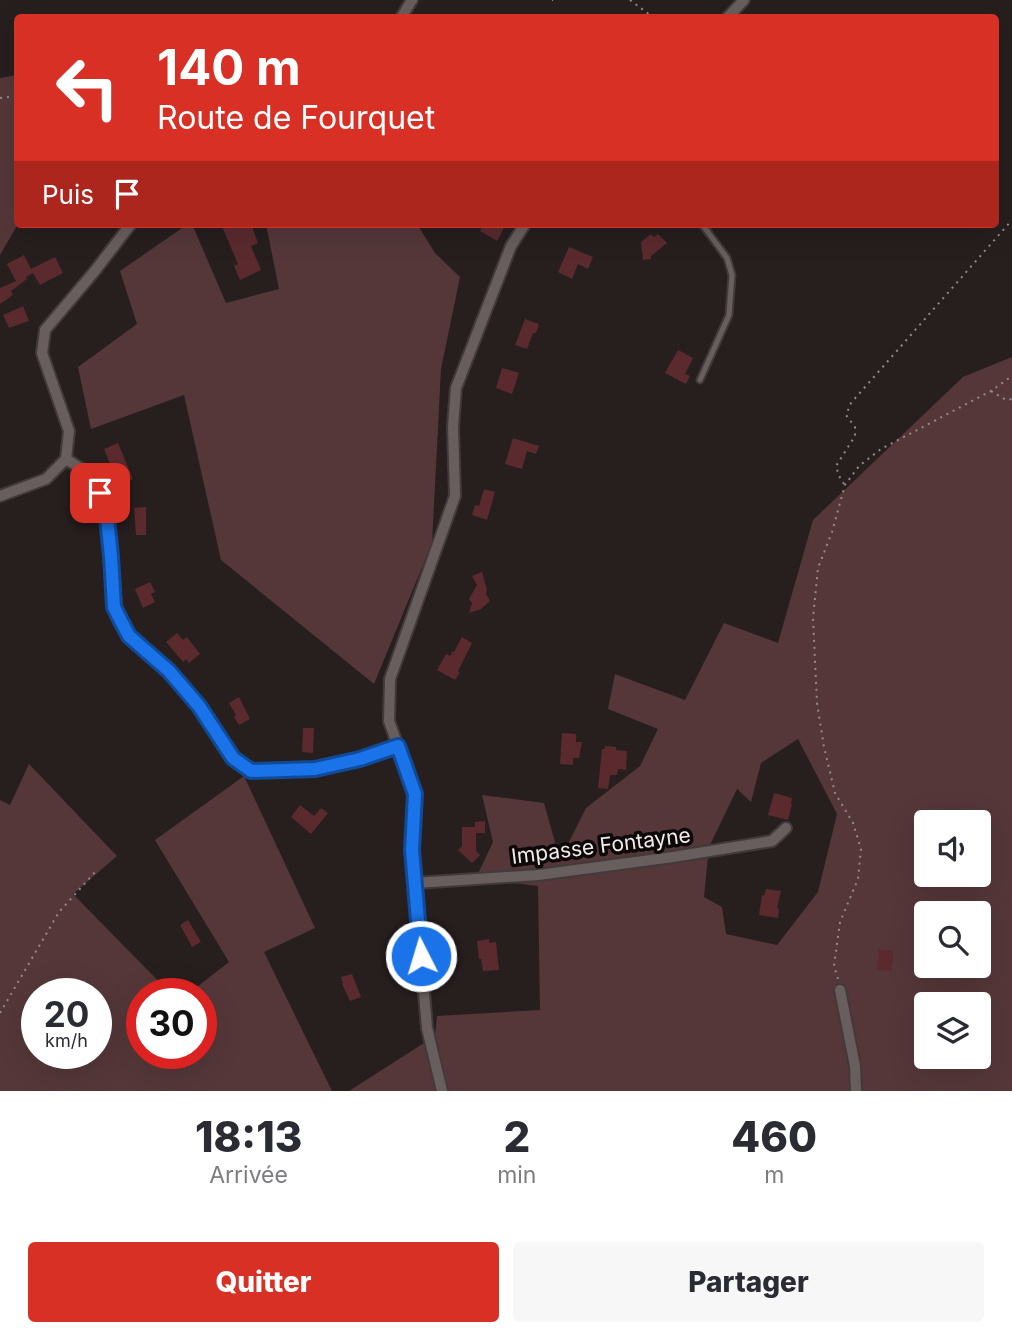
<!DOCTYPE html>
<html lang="fr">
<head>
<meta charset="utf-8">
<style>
  body { margin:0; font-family:Inter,sans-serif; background:#f7f7f7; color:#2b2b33; height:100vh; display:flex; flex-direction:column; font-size:26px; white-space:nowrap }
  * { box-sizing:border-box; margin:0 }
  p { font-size:23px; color:#7c7c81 }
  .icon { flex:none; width:38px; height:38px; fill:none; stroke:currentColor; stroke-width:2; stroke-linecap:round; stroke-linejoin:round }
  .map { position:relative; height:1091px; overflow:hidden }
  .details { display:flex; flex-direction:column; background:#fff; flex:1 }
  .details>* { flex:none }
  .banner { position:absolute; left:14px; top:14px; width:985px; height:214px; border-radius:7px; box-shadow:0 7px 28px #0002; background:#d93025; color:#fff; overflow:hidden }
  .buttons { position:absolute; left:914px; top:810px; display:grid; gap:14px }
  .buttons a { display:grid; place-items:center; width:77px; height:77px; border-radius:7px; background:#fff; box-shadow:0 7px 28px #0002; font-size:35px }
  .speed { position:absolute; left:21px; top:978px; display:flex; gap:14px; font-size:35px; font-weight:700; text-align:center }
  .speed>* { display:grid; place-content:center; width:91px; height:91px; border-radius:50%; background:#fff; box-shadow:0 7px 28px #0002; line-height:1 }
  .speed small { font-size:18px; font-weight:400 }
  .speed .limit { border:10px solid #d22; background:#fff; color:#111 }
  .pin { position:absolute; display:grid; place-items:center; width:60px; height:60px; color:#fff; margin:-30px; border-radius:14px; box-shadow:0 4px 10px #0006 }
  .me { position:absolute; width:77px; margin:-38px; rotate:355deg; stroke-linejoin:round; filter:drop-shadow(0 0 5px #0008) }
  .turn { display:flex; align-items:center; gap:24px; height:147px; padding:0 28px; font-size:32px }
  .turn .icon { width:91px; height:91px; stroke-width:2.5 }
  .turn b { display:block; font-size:49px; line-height:60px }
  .then { display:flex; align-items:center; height:66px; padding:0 28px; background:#0003; gap:14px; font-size:26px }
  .eta { display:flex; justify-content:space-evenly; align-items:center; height:119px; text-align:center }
  .eta b { font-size:42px; font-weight:800; line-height:49px }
  .primary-button { display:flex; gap:14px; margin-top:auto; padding:14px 28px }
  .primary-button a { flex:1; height:80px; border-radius:7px; background:#d93025; color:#fff; font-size:28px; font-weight:800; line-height:80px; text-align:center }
  .primary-button a+a { background:#f7f7f7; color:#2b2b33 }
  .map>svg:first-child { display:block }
  .green { fill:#553739; fill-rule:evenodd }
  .building { fill:#5a2a2f }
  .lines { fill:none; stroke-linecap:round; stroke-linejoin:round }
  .service-casing { stroke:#423a3a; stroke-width:9 }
  .minor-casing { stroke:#423a3a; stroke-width:14 }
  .path { stroke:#938c8c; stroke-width:2; stroke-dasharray:2 5; stroke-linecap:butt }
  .service { stroke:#695e5e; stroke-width:5 }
  .minor { stroke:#695e5e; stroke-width:10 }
  .route-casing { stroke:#114b97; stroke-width:18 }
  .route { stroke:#1a73e8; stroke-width:12 }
  .labels { text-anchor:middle; stroke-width:7; stroke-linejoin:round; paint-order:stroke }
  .street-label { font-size:21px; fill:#f3ecec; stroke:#0d0909 }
</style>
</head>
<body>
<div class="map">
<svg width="1012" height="1091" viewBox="0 0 1012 1091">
  <rect width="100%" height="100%" fill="#271e1e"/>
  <path class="green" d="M 17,75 L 18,224 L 0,255 L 0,78 Z
    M 188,224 L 192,224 L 226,303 L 279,289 L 266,224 L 417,224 L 435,253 L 460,277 L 441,369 L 432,543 L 374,684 L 221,560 L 184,395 L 91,429 L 78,367 L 137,324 L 120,271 Z
    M 1012,357 L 1012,1091 L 349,1091 L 435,1036 L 437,1016 L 540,1010 L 538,886 L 476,878 L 493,842 L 482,795 L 544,803 L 560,860 L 586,808 L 640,766 L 658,729 L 608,709 L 615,674 L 685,700 L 724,623 L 778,643 L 813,520 L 963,377 ZM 798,739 L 837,814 L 818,892 L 777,945 L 726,934 L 722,907 L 704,897 L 709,847 L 737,789 L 751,802 L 761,763 ZM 926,822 L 978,822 L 978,875 L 926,875 ZM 926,914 L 978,914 L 978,966 L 926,966 ZM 926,1004 L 978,1004 L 978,1057 L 926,1057 Z
    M 29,764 L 117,856 L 73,894 L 171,994 L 142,994 L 142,1054 L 201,1054 L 201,994 L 188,994 L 229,962 L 155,840 L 244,776 L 315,928 L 264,952 L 332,1091 L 0,1091 L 0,800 L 10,805 ZM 96,994 L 96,1054 L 37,1054 L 37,994 Z"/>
  <path class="building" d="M 221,224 L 251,224 L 258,243 L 251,246 L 261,270 L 240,280 L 234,266 L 238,264 Z
    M 484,224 L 506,224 L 497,241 L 480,231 Z
    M 651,234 L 654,237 L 658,234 L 667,243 L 651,256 L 651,259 L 643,260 L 641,242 Z
    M 569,247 L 593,257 L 588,269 L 578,264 L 572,279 L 558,272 Z
    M 24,255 L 31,269 L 55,257 L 63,273 L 40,285 L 31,270 L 33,273 L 24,278 L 26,277 L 27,279 L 11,291 L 13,295 L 0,304 L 0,288 L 16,281 L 7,264 Z
    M 23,306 L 29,321 L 9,328 L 3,315 Z
    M 525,319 L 539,324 L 536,333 L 533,333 L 527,349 L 515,345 Z
    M 678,350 L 693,358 L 685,374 L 690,376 L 686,384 L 665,373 Z
    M 502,368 L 519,373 L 512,394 L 496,388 Z
    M 513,438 L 539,446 L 536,454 L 527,451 L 522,469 L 505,464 Z
    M 118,443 L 133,479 L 124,483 L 119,475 L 115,476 L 104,449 Z
    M 484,489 L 495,492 L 487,520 L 472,515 L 475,505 L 479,506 Z
    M 146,507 L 146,535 L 136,535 L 134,508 Z
    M 482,572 L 487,590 L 486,594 L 490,601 L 481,609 L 469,613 L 472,603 L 469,599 L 477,585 L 472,576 Z
    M 150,582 L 155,592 L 151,594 L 155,602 L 143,608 L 135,589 Z
    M 177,633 L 183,640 L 187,637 L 200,654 L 189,663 L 186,659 L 183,662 L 166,642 Z
    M 462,637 L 472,643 L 458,671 L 460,672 L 455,680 L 437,670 L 446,654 L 450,656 L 453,651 L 454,652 Z
    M 239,697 L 250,719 L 239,725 L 234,717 L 236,715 L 229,703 Z
    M 303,728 L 314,728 L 313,753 L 302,752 Z
    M 562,733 L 576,734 L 576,742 L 582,742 L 579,758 L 573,758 L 573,765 L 560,764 Z
    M 605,746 L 616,747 L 616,750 L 627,751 L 626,770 L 618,769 L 617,775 L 610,775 L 608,789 L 598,788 L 602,749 L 605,749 Z
    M 774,793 L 792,798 L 791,804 L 792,804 L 788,820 L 768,815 Z
    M 300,805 L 314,816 L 321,808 L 328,813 L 311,834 L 291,817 Z
    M 485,821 L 485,833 L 476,833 L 476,851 L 480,855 L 472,863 L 458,850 L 462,846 L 462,827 L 475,827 L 475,822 Z
    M 766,889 L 781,891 L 777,908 L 779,909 L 778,918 L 759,915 L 762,895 L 764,896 Z
    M 188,920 L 201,942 L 192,947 L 180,925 Z
    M 489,939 L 489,943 L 496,942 L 499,970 L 483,971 L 481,959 L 479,959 L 477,941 Z
    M 879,949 L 893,951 L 893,961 L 891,971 L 877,970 Z
    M 352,974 L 361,997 L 350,1001 L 342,984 L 343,983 L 341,977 Z"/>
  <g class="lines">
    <defs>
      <path id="service" d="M 700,380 L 729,315 L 732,275 L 727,258 L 702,224"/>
      <path id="minor" d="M 401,18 L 412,0
        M 727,18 L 744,0
        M 66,459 L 94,477 L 106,509 L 112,556 L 114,607 L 129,636 L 169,671 L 199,706 L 233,758 L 251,771 L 315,769 L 360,759 L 398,746
        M 66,459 L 69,431 L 42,353 L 45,330 L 94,272 L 131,224
        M 0,496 L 46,479 L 66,459
        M 415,883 L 538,875 L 673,857 L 772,841 L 786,828
        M 840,990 L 855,1066 L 856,1091
        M 442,1091 L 427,1028 L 412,850 L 415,794 L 389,721 L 390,679 L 455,496 L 453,427 L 456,388 L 511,246 L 525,224"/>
    </defs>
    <use href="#service" class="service-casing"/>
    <use href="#minor" class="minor-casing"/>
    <path class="path" d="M 552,0 L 553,0
      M 630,0 L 654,18
      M 0,98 L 18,96
      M 991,391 L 1006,400 L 1012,399
      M 844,484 L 839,476 L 836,466 L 855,436 L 855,427 L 846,415 L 851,403 L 1012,220
      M 838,979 L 834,966 L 840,922 L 858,879 L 861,849 L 853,823 L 835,793 L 824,747 L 817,703 L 813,618 L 818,568 L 832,532 L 845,485 L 859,466 L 881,449 L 991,391 L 1012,376
      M 0,1013 L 59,912 L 97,870"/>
    <use href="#service" class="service"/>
    <use href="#minor" class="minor"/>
  </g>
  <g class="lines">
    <defs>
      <path id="route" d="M 100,493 L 106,509 L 111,556 L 114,607 L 121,621 L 129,636 L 169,671 L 199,706 L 233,758 L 251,771 L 315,769 L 360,759 L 398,746 L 415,794 L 412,850 L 421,956"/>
    </defs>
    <use href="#route" class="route-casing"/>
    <use href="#route" class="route"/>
  </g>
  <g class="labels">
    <g class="street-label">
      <text transform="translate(601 846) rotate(-7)" y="7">Impasse Fontayne</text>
    </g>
  </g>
</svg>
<div class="buttons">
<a><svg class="icon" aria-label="sound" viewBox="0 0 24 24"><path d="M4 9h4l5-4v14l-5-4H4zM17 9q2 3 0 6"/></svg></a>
<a><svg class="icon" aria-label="search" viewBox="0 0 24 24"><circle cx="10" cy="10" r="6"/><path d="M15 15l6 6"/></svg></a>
<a><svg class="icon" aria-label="layers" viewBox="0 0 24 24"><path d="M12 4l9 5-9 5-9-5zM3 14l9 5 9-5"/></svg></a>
</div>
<div class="speed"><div>20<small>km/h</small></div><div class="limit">30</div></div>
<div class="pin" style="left:100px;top:493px;background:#d93025"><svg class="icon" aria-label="arrive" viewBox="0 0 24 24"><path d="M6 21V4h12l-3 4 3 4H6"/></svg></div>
<svg class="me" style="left:421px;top:956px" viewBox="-20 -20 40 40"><circle r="17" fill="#1a73e8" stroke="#fff" stroke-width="3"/><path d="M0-11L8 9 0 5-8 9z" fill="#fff"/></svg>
<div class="banner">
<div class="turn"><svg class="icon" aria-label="left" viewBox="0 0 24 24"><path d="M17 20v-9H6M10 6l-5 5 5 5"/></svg><div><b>140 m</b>Route de Fourquet</div></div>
<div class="then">Puis<svg class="icon" aria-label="arrive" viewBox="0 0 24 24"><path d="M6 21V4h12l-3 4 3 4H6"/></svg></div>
</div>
</div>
<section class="details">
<div class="eta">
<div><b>18:13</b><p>Arrivée</p></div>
<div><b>2</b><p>min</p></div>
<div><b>460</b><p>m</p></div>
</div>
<div class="primary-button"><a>Quitter</a><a>Partager</a></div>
</section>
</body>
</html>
